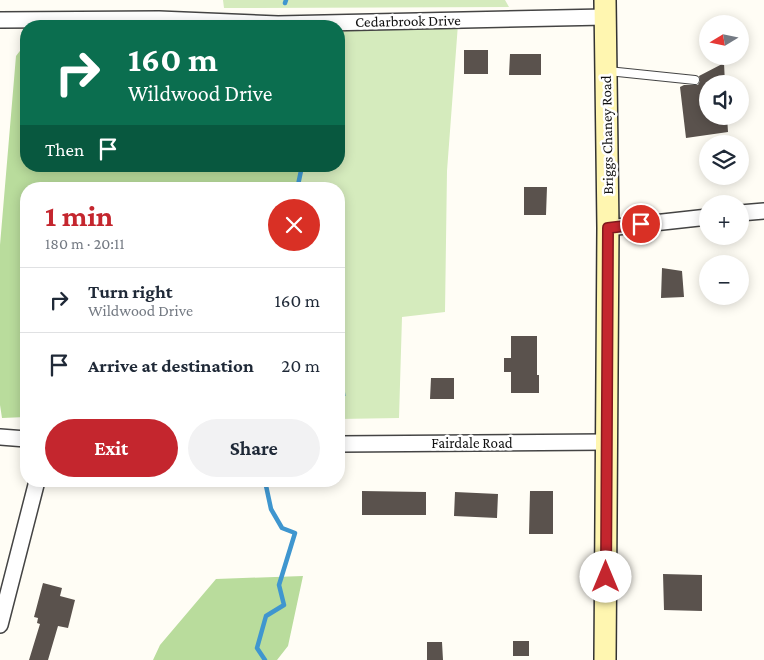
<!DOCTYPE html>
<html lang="en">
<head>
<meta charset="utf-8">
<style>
  body { margin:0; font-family:"Crimson Pro",serif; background:#f2f2f3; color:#1f2937; height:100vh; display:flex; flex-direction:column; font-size:19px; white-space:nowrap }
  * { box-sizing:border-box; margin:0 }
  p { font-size:16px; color:#747a83 }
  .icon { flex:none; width:28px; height:28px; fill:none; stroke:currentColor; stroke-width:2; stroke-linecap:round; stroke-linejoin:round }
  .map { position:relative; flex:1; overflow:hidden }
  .sheet { position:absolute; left:20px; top:182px; width:325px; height:305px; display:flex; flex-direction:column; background:#fff; border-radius:20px; box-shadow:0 2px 12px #0003 }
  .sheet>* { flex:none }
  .guide { position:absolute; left:20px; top:20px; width:325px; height:152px; border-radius:20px; box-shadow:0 2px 12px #0003; background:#0b6e4f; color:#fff; overflow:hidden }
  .needle { width:32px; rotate:260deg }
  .controls { position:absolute; left:699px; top:15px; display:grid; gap:10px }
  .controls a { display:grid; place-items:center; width:50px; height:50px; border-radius:50%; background:#fff; box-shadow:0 2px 12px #0003; font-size:25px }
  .pin { position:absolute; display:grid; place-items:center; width:42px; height:42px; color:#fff; margin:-21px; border:2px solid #fff; border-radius:50%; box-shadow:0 1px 5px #0007 }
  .me { position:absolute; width:55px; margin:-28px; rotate:0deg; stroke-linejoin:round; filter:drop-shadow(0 0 4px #0008) }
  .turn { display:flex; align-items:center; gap:18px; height:105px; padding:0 25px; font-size:22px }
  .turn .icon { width:65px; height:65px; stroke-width:2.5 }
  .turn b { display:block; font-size:35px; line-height:42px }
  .then { display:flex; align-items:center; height:48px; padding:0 25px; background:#0003; gap:10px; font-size:19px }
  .round { display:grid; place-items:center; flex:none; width:52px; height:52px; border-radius:26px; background:#f2f2f3 }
  .summary { display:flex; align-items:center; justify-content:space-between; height:85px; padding:0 25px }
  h1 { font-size:30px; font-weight:700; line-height:38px; color:#c4262e }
  .cta { display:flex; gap:10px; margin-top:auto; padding:10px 25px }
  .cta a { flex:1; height:58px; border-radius:30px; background:#c4262e; color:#fff; font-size:20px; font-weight:700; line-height:58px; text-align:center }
  .cta a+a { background:#f2f2f3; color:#1f2937 }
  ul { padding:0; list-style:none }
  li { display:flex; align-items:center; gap:15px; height:65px; padding:0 25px; border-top:1px solid #e0e1e3 }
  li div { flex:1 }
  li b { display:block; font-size:19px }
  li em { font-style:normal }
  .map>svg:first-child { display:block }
  .green { fill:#d5ebbd }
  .forest { fill:#b9dc9c }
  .water { fill:#b9e0f7; stroke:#3f96cf }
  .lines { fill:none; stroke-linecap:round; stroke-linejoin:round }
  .stream { stroke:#3f96cf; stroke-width:4.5 }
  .building { fill:#5a524d }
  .service-casing { stroke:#444; stroke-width:10 }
  .minor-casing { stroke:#444; stroke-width:18 }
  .secondary-casing { stroke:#333; stroke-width:24 }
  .service { stroke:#fff; stroke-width:8 }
  .minor { stroke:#fff; stroke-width:15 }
  .secondary { stroke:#fff6b0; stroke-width:21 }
  .route-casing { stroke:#7f191e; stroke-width:12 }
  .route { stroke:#c4262e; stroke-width:9 }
  .labels { text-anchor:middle; stroke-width:5; stroke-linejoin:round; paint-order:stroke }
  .street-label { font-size:15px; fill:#111; stroke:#fff }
</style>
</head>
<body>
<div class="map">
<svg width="764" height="660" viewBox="0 0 764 660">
  <rect width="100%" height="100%" fill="#fffdf5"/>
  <path class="green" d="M 223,0 L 505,0 L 509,7 L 224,8 Z
    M 458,24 L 447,171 L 445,312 L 402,317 L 399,418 L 339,419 L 339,189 L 302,189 L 298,185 L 302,166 L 339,166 L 339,27 Z"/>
  <path class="forest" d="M 26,43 L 26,166 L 302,166 L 298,185 L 302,189 L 26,189 L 26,417 L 2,418 L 0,405 L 0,245 L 16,56 Z
    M 303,576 L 288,646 L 277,660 L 153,660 L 160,645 L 216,579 Z"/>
  <path class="water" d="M 339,347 L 345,396 L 339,398 Z"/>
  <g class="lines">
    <path class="stream" d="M 285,3 L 286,0
      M 302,189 L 298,185 L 302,166
      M 265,481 L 271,509 L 282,528 L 295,533 L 279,585 L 284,605 L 266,616 L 257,648 L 265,660"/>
  </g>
  <path class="building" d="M 464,50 L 488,50 L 488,74 L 464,74 Z
    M 510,54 L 541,54 L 541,75 L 509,75 Z
    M 724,63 L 725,84 L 708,84 L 708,116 L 727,116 L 728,132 L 686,138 L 680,87 L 684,85 L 698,85 L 700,81 L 699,76 Z
    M 524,187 L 547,187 L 546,215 L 524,215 Z
    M 662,268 L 682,271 L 684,297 L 661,298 Z
    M 511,336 L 537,336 L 537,375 L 539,375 L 539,393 L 511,393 L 511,372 L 504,372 L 504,358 L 511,358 Z
    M 431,378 L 454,378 L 454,399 L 430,399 Z
    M 362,491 L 426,492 L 426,515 L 362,515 Z
    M 530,491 L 553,491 L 553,534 L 529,534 Z
    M 455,492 L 498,494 L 497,518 L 454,516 Z
    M 663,574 L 702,575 L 702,611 L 664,610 Z
    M 43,583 L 62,588 L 60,596 L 75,600 L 68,628 L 58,626 L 48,660 L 29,660 L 40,624 L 37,623 L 38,618 L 34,617 Z
    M 513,641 L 529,641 L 529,656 L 513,656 Z
    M 427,642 L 442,642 L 443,660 L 427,660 Z"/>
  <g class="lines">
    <defs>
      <path id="service" d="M 608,71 L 695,80"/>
      <path id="minor" d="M 0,20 L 159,19 L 278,24 L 605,17
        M 740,213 L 764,211
        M 608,228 L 708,217
        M 0,437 L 26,439
        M 339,444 L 606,442
        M 0,625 L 37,481"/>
      <path id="secondary" d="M 605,0 L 608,228 L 605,660"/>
    </defs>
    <use href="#service" class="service-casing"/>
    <use href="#minor" class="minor-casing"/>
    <use href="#secondary" class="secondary-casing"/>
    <use href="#service" class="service"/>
    <use href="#minor" class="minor"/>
    <use href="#secondary" class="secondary"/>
  </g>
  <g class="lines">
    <defs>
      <path id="route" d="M 606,577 L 608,228 L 641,224"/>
    </defs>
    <use href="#route" class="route-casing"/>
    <use href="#route" class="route"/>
  </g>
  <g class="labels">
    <g class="street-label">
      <text transform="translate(408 21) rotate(-1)" y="5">Cedarbrook Drive</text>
      <text transform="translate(607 135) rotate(-91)" y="5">Briggs Chaney Road</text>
      <text x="472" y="448">Fairdale Road</text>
    </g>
  </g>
</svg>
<div class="controls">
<a><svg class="needle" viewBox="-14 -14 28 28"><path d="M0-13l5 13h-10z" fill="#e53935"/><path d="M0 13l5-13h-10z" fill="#747a83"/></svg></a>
<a><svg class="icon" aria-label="sound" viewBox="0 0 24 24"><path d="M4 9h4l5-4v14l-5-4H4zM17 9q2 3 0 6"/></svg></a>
<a><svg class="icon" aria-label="layers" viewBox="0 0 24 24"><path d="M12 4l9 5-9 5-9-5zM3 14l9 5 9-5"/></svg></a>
<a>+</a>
<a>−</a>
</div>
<div class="pin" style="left:641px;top:224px;background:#d93025"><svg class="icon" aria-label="arrive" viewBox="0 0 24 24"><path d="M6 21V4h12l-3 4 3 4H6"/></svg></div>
<svg class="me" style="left:606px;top:577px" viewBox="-20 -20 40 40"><circle r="19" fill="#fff"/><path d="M0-13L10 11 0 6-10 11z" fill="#c4262e"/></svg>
<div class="guide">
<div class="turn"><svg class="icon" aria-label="right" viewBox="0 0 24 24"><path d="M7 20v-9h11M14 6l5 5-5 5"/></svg><div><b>160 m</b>Wildwood Drive</div></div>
<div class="then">Then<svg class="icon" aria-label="arrive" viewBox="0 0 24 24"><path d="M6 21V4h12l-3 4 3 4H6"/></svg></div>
</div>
<section class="sheet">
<div class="summary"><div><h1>1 min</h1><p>180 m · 20:11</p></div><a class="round" style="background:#d93025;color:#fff"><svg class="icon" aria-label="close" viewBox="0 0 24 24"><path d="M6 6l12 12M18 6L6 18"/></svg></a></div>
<ul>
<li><svg class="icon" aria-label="right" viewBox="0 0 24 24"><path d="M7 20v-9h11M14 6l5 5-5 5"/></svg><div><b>Turn right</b><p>Wildwood Drive</p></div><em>160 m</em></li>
<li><svg class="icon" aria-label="arrive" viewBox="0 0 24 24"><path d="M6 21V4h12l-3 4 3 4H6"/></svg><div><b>Arrive at destination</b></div><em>20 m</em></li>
</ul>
<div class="cta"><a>Exit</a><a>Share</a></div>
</section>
</div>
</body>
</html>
